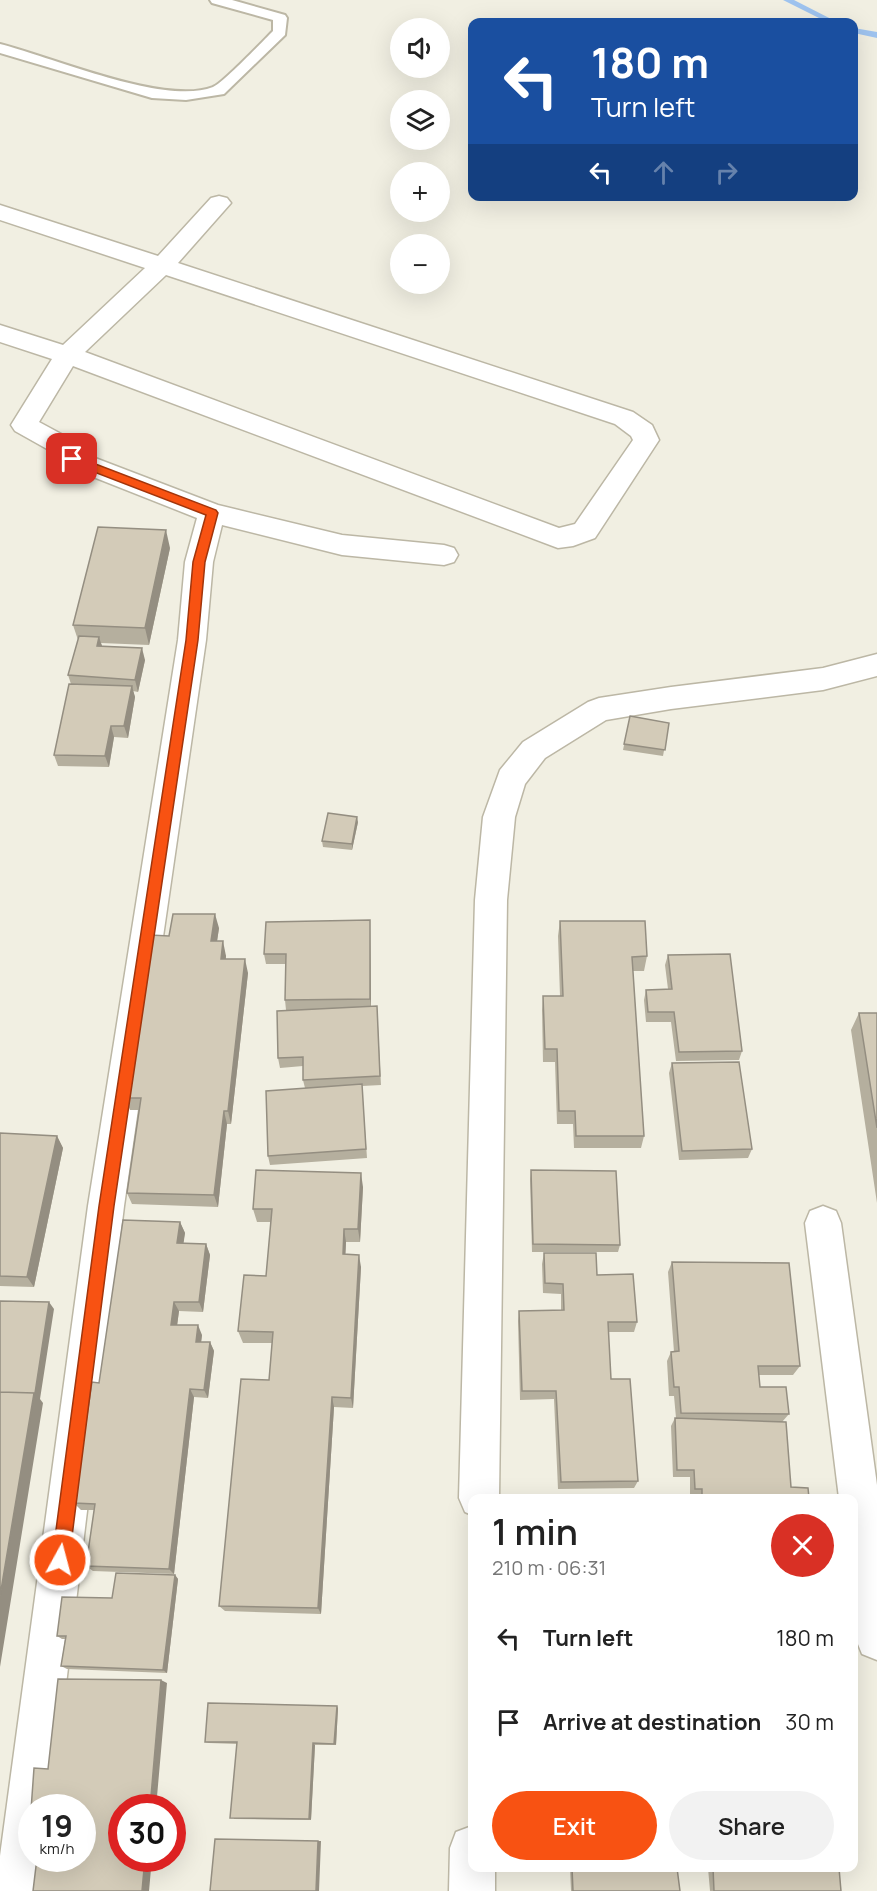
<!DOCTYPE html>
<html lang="en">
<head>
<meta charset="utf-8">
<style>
  body { margin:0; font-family:Manrope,sans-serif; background:#f2f2f2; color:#222; height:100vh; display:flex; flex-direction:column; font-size:22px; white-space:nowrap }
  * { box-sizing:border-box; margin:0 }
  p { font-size:20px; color:#767676 }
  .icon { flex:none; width:33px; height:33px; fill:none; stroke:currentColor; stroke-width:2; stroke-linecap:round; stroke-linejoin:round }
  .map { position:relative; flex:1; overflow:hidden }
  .side { position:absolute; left:468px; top:1494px; width:390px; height:378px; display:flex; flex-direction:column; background:#fff; border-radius:12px; box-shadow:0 6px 24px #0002 }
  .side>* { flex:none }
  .guide { position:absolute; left:468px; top:18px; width:390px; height:183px; border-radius:12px; box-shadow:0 6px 24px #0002; background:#1a4fa0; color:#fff; overflow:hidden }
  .buttons { position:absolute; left:390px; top:18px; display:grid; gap:12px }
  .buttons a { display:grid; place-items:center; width:60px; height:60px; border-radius:50%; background:#fff; box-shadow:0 6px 24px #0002; font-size:30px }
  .speed { position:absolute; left:18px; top:1794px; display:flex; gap:12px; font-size:30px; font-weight:700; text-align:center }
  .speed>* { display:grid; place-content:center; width:78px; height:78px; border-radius:50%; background:#fff; box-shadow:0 6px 24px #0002; line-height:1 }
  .speed small { font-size:15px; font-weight:400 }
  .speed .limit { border:9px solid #d22; background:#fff; color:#111 }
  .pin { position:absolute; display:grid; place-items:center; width:51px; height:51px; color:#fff; margin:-26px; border-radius:12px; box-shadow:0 3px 9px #0006 }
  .me { position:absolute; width:66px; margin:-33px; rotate:7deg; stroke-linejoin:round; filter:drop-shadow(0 0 4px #0008) }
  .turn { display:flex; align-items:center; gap:21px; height:126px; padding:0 24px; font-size:27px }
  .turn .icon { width:78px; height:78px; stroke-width:2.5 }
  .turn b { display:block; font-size:42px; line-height:51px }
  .lanes { display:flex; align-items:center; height:57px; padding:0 24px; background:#0003; justify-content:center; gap:30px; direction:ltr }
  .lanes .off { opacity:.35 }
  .round { display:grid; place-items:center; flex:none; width:63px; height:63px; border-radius:32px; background:#f2f2f2 }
  .headline { display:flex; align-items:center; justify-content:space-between; height:102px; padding:0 24px }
  h1 { font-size:36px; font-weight:600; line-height:45px }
  .cta { display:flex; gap:12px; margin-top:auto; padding:12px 24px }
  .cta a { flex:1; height:69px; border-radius:36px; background:#f85212; color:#fff; font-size:24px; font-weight:600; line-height:69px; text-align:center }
  .cta a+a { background:#f2f2f2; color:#222 }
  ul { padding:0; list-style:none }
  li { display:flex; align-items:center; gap:18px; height:84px; padding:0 24px }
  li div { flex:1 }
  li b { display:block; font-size:22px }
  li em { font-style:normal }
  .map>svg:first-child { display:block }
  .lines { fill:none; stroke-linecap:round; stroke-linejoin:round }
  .stream { fill:#9ec3ef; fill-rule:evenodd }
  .lane-casing { stroke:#bcb7a5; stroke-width:4 }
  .street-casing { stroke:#bcb7a5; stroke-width:3 }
  .lane { fill:#fff; fill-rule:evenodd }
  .street { fill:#fff; fill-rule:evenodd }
  .wall { fill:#b5af9e }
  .shaded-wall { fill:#948e81 }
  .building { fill:#d3cbb8; stroke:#948e81; stroke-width:1.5 }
  .route { fill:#f85212; stroke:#a1350c; stroke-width:1.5 }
</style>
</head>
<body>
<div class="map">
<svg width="877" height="1891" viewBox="0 0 877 1891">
  <rect width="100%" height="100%" fill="#f1efe2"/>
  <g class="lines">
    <path class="stream" d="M 783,0 L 794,0 L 837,22 L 827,22 Z
      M 854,28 L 877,32 L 877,38 L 854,33 Z"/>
    <defs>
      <path id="lane" d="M 210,0 L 232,0 L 285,15 L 287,18 L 285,35 L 224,94 L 186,100 L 152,98 L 0,53 L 0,44 C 52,57 165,106 213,87 C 222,84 263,41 273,31 L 273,20 L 212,3 Z"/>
      <path id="street" d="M 219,196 L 227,198 L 231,203 L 178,263 L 633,412 L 652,425 L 659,440 L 595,538 L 573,546 L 558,548 L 73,366 L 39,422 L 76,442 L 82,453 L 218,505 L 342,535 L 444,545 L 454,548 L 458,555 L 454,562 L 444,565 L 342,555 L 222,525 L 213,562 L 206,640 L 124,1206 L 51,1808 L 32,1808 L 32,1858 L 45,1858 L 41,1891 L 0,1891 L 0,1856 L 88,1206 L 178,640 L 185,562 L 197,518 L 63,465 L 56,454 L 15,431 L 11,425 L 52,359 L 0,342 L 0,325 L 63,345 L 145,268 L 0,220 L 0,205 L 158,256 L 211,198 ZM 166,275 L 615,424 L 631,436 L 633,440 L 575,524 L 559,528 L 85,352 Z
        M 877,654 L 877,676 L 823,690 L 671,709 L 606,720 L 545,758 L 525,784 L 515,817 L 507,900 L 499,1498 L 472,1498 L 472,1515 L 465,1512 L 459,1498 L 475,900 L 483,817 L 500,770 L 523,742 L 588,702 L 599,698 L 671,687 L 823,668 Z
        M 823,1206 L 836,1211 L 841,1223 L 877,1485 L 877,1660 L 862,1654 L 856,1639 L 854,1619 L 854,1498 L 839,1498 L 805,1223 L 810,1211 Z
        M 472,1826 L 472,1868 L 495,1868 L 495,1891 L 449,1891 L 450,1848 L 456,1832 Z"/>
    </defs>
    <use href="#lane" class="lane-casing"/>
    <use href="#street" class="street-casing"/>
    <use href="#lane" class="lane"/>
    <use href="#street" class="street"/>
  </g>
  <path class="wall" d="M 170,548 L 149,645 L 101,643 L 102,646 L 145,660 L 138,692 L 133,691 L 135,697 L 128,738 L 114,737 L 109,767 L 58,766 L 54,755 L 71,684 L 68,675 L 78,640 L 73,625 Z
    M 630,716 L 669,723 L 663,756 L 623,750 Z
    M 358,822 L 352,850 L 323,847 L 322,841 Z
    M 370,920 L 371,1006 L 377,1006 L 381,1085 L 362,1086 L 367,1158 L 270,1165 L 268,1156 L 305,1088 L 303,1080 L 303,1066 L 280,1068 L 278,1058 L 286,1010 L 285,1000 L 286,964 L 266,964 L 264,954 Z
    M 560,921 L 647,956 L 644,971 L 633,971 L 644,1136 L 641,1148 L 574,1148 L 573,1124 L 557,1124 L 555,1062 L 543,1062 L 542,1010 L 543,996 L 560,996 L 558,936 Z
    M 219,928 L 217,941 L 226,956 L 226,959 L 248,973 L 231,1124 L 227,1124 L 218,1207 L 132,1204 L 127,1193 L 139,1110 L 130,1110 L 125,1098 L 169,936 Z
    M 668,955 L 742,1051 L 739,1060 L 676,1061 L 671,1022 L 646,1022 L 644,1000 L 646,990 L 668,989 L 665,965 Z
    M 859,1013 L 877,1013 L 877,1203 L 851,1030 Z
    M 672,1063 L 752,1149 L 748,1158 L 679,1160 L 669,1073 Z
    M 0,1133 L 57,1136 L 63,1148 L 34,1287 L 0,1286 Z
    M 531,1170 L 620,1245 L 618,1252 L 532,1252 L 530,1179 Z
    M 363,1187 L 360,1242 L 346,1242 L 345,1254 L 361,1267 L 353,1408 L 334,1407 L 321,1614 L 225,1611 L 219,1606 L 269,1380 L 272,1343 L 243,1343 L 238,1331 L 266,1276 L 271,1222 L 257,1222 L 253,1209 Z
    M 180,1222 L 185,1233 L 183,1243 L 206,1244 L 210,1255 L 203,1312 L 179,1311 L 177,1325 L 202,1335 L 201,1342 L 210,1342 L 214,1351 L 208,1398 L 194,1397 L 174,1574 L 93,1571 L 86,1566 L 94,1510 L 81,1510 L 74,1503 L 99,1383 Z
    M 544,1253 L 597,1275 L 637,1322 L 634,1332 L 608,1332 L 611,1379 L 638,1481 L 634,1488 L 558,1489 L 554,1399 L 520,1400 L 518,1321 L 519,1311 L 561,1310 L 561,1294 L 543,1293 L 542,1264 Z
    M 672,1262 L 800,1366 L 793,1375 L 759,1375 L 760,1387 L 789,1414 L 782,1422 L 791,1487 L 809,1498 L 697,1498 L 697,1496 L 690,1496 L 690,1477 L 673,1477 L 671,1426 L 675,1418 L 676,1418 L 674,1396 L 669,1396 L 667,1361 L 671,1352 L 674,1352 L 668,1272 Z
    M 175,1575 L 178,1579 L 167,1673 L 67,1669 L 61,1666 L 65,1639 L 62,1639 L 57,1636 L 112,1598 Z
    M 338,1708 L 336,1745 L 315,1745 L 311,1820 L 234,1819 L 237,1744 L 209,1743 L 205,1742 Z
    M 570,1868 L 677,1868 L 680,1891 L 571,1891 Z
    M 708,1868 L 839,1868 L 841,1891 L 710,1891 Z"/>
  <path class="shaded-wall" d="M 166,530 L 170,548 L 149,645 L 145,628 Z
    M 99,637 L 103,649 L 97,646 Z
    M 142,648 L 145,660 L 138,692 L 135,680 Z
    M 132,686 L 135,697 L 128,738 L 124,726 Z
    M 111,726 L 114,737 L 109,767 L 105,756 Z
    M 357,817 L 358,822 L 352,850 L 352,844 Z
    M 215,914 L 219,928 L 215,955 L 211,941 Z
    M 370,920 L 370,930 L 371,1008 L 370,999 Z
    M 223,941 L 226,956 L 224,973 L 221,959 Z
    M 245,959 L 248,973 L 231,1124 L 228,1111 Z
    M 224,1111 L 227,1124 L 218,1207 L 214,1195 Z
    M 57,1136 L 63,1148 L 34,1287 L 27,1277 Z
    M 361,1173 L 363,1187 L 360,1242 L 358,1229 Z
    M 180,1222 L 185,1233 L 182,1254 L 177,1243 Z
    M 344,1229 L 346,1242 L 345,1267 L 343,1254 Z
    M 206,1244 L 210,1255 L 203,1312 L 199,1302 Z
    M 359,1255 L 361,1267 L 353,1408 L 351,1398 Z
    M 49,1302 L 54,1309 L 40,1399 L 43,1403 L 0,1667 L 0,1596 Z
    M 174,1302 L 179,1311 L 176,1334 L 171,1325 Z
    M 198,1325 L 202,1335 L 200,1351 L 196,1342 Z
    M 210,1342 L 214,1351 L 208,1398 L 204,1390 Z
    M 190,1389 L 194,1397 L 174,1574 L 169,1569 Z
    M 332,1397 L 334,1407 L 321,1614 L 318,1608 Z
    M 175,1575 L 178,1579 L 167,1673 L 163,1670 Z
    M 161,1680 L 167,1683 L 156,1808 L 150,1808 Z
    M 337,1706 L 338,1708 L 336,1745 L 334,1744 Z
    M 313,1743 L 315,1745 L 311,1820 L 309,1819 Z
    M 318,1841 L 321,1841 L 319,1891 L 316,1891 Z
    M 145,1858 L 152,1858 L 149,1891 L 142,1891 Z"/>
  <path class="building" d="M 98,527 L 166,530 L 145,628 L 73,625 Z
    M 79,636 L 99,637 L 97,646 L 142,648 L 135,680 L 68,675 Z
    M 69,684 L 132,686 L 124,726 L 111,726 L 105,756 L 54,755 Z
    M 630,716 L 669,723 L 665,750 L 624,744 Z
    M 328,813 L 357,817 L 352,844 L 322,841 Z
    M 173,914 L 215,914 L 211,941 L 223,941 L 221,959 L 245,959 L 228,1111 L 224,1111 L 214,1195 L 127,1193 L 141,1098 L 125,1098 L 150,935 L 169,936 Z
    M 370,920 L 370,999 L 285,1000 L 286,954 L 264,954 L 266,922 Z
    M 560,921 L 645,921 L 647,956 L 632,957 L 644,1136 L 576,1136 L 575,1111 L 559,1111 L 557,1049 L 545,1049 L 543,996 L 563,996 Z
    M 730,954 L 742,1051 L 679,1052 L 674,1012 L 648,1012 L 646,990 L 672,989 L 668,955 Z
    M 377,1006 L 380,1076 L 303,1080 L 303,1057 L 278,1058 L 277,1011 Z
    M 859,1013 L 877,1013 L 877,1128 Z
    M 739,1062 L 752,1149 L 682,1151 L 672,1063 Z
    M 362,1084 L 366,1149 L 268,1156 L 266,1091 Z
    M 0,1133 L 57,1136 L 27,1277 L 0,1276 Z
    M 256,1170 L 361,1173 L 358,1229 L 344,1229 L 343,1254 L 359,1255 L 351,1398 L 332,1397 L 318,1608 L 219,1606 L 241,1379 L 269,1380 L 273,1332 L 238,1331 L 244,1275 L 266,1276 L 272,1209 L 253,1209 Z
    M 531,1170 L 616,1171 L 620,1245 L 533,1244 Z
    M 123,1220 L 180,1222 L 177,1243 L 206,1244 L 199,1302 L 174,1302 L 171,1325 L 198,1325 L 196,1342 L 210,1342 L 204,1390 L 190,1389 L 169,1569 L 86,1566 L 95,1504 L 74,1503 L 92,1382 L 99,1383 Z
    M 544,1253 L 596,1253 L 597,1275 L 633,1274 L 637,1322 L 608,1322 L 611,1379 L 630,1379 L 638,1481 L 561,1482 L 556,1391 L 522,1391 L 519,1311 L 564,1310 L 563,1284 L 545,1283 Z
    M 672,1262 L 789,1263 L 800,1366 L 758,1366 L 760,1387 L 786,1387 L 789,1414 L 681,1413 L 679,1387 L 674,1387 L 671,1352 L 679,1351 Z
    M 0,1301 L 49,1302 L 35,1393 L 0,1392 Z
    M 0,1392 L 34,1393 L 0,1596 Z
    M 675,1418 L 786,1422 L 791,1487 L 808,1488 L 809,1498 L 702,1498 L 702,1489 L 695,1489 L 694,1470 L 677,1470 Z
    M 116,1573 L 175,1575 L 163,1670 L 61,1666 L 66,1636 L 57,1636 L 62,1597 L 112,1598 Z
    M 58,1679 L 161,1680 L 150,1808 L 122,1808 L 122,1858 L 145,1858 L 142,1891 L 33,1891 L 37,1858 L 82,1858 L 82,1808 L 32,1808 L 31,1810 L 34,1768 L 48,1769 Z
    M 208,1703 L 337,1706 L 334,1744 L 313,1743 L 309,1819 L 230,1818 L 237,1742 L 205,1742 Z
    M 215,1839 L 318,1841 L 316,1891 L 210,1891 Z
    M 572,1868 L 677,1868 L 680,1891 L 573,1891 Z
    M 713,1868 L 839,1868 L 841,1891 L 714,1891 Z"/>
  <path class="route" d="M 72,455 L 216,510 L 218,513 L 205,562 L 198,640 L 114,1206 L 69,1560 L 66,1566 L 60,1569 L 54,1566 L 52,1560 L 99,1206 L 186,640 L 193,562 L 206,515 L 68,462 L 67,459 Z"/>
</svg>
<div class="buttons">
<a><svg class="icon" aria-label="sound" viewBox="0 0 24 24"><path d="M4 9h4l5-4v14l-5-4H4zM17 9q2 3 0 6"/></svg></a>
<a><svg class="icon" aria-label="layers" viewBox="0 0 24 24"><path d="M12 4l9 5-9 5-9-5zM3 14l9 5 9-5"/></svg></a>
<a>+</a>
<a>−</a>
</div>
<div class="speed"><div>19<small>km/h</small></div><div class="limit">30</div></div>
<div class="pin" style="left:72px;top:459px;background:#d93025"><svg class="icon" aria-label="arrive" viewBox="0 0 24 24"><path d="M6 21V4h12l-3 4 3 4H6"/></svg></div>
<svg class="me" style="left:60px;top:1560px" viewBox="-20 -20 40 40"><circle r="17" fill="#f85212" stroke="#fff" stroke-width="3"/><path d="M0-11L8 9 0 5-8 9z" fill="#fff"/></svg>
<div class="guide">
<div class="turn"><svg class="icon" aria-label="left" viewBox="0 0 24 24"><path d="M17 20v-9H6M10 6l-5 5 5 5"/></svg><div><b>180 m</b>Turn left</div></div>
<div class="lanes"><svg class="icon" aria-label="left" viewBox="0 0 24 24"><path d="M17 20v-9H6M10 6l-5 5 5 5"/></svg><svg class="icon off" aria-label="ahead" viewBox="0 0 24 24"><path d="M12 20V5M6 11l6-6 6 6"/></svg><svg class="icon off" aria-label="right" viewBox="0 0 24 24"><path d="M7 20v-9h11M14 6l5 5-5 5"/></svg></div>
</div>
<section class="side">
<div class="headline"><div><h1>1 min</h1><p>210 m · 06:31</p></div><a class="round" style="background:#d93025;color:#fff"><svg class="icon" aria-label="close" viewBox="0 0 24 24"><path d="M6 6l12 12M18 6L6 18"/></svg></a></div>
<ul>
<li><svg class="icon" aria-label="left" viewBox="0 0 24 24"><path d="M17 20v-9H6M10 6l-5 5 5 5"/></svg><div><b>Turn left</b></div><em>180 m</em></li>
<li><svg class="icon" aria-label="arrive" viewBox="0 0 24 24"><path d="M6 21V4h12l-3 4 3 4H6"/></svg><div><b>Arrive at destination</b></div><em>30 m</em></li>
</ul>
<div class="cta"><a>Exit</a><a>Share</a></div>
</section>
</div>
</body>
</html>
